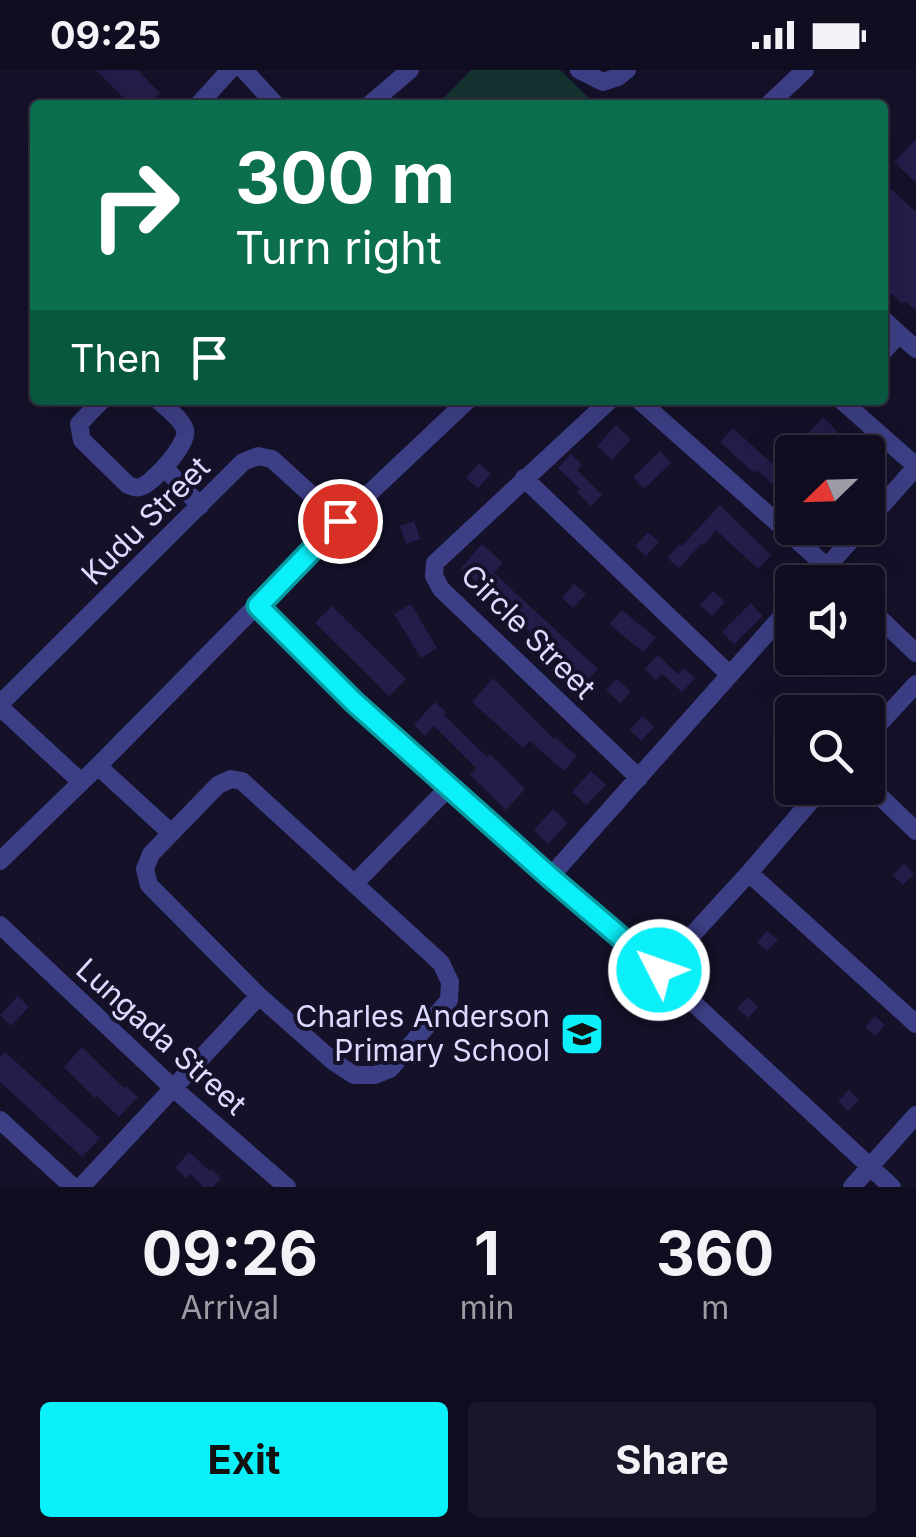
<!DOCTYPE html>
<html lang="en">
<head>
<meta charset="utf-8">
<style>
  body { margin:0; font-family:Inter,sans-serif; background:#181628; color:#f1f3f6; height:100vh; display:flex; flex-direction:column; font-size:38px; white-space:nowrap }
  * { box-sizing:border-box; margin:0 }
  p { font-size:32px; color:#9b9ca4 }
  .icon { flex:none; width:55px; height:55px; fill:none; stroke:currentColor; stroke-width:2; stroke-linecap:round; stroke-linejoin:round }
  .map { position:relative; height:1117px; overflow:hidden }
  .sheet { display:flex; flex-direction:column; background:#0f0d1f; flex:1 }
  .sheet>* { flex:none }
  .guide { position:absolute; left:30px; top:30px; width:858px; height:305px; border-radius:10px; box-shadow:0 10px 40px #0002,0 0 0 2px #2f2d3d; background:#0b6e4f; color:#fff; overflow:hidden }
  .needle { width:65px; rotate:247deg }
  .controls { position:absolute; left:775px; top:365px; display:grid; gap:20px }
  .controls a { display:grid; place-items:center; width:110px; height:110px; border-radius:10px; background:#0f0d1f; box-shadow:0 10px 40px #0002,0 0 0 2px #2f2d3d; font-size:50px }
  .pin { position:absolute; display:grid; place-items:center; width:85px; height:85px; color:#fff; margin:-42px; border:5px solid #fff; border-radius:50%; box-shadow:0 2px 10px #0007 }
  .me { position:absolute; width:110px; margin:-55px; rotate:311deg; stroke-linejoin:round; filter:drop-shadow(0 0 8px #0008) }
  .turn { display:flex; align-items:center; gap:35px; height:210px; padding:0 40px; font-size:45px }
  .turn .icon { width:130px; height:130px; stroke-width:2.5 }
  .turn b { display:block; font-size:70px; line-height:85px }
  .then { display:flex; align-items:center; height:95px; padding:0 40px; background:#0003; gap:20px; font-size:38px }
  .eta { display:flex; justify-content:space-evenly; align-items:center; height:170px; text-align:center }
  .eta b { font-size:60px; font-weight:700; line-height:70px }
  .primary-button { display:flex; gap:20px; margin-top:auto; padding:20px 40px }
  .primary-button a { flex:1; height:115px; border-radius:10px; background:#0beff9; color:#111; font-size:40px; font-weight:700; line-height:115px; text-align:center }
  .primary-button a+a { background:#181628; color:#f1f3f6 }
  .status { display:flex; justify-content:space-between; align-items:center; height:70px; padding:0 50px; background:#0f0d1f; direction:ltr }
  .status svg { height:28px; fill:currentColor }
  .map>svg:first-child { display:block }
  .green { fill:#143330 }
  .building { fill:#241d49 }
  .lines { fill:none; stroke-linecap:round; stroke-linejoin:round }
  .minor { stroke:#3d3f86; stroke-width:18 }
  .route-casing { stroke:#079ba2; stroke-width:25 }
  .route { stroke:#0beff9; stroke-width:18 }
  .labels { text-anchor:middle; stroke-width:8; stroke-linejoin:round; paint-order:stroke }
  .street-label { font-size:30px; fill:#dcdafe; stroke:#141129 }
  .poi-label { font-size:30px; fill:#dcdafe; stroke:#141129; text-anchor:end }
</style>
</head>
<body>
<div class="status"><b>09:25</b><svg viewBox="0 0 49 12"><path d="M0 12V9h3v3zM5 12V6h3v6zM10 12V3h3v9zM15 12V0h3v12zM26 1h20v11H26zM47 4h2v5h-2z"/></svg></div>
<div class="map">
<svg width="916" height="1117" viewBox="0 0 916 1117">
  <rect width="100%" height="100%" fill="#141129"/>
  <path class="green" d="M 471,0 L 560,0 L 596,35 L 437,35 Z"/>
  <path class="building" d="M 96,0 L 138,0 L 160,23 L 148,35 L 131,35 Z
    M 916,69 L 916,113 L 894,92 Z
    M 882,111 L 916,142 L 916,241 L 905,231 L 902,234 L 882,215 Z
    M 823,347 L 837,361 L 836,362 L 857,382 L 819,382 L 804,368 Z
    M 616,355 L 631,369 L 612,390 L 597,376 Z
    M 733,358 L 778,399 L 781,396 L 792,407 L 780,421 L 757,400 L 754,403 L 720,372 Z
    M 660,381 L 671,393 L 644,419 L 633,407 Z
    M 571,384 L 582,395 L 577,400 L 602,425 L 591,436 L 577,422 L 580,419 L 558,398 Z
    M 479,393 L 491,404 L 478,418 L 466,408 Z
    M 720,435 L 771,485 L 758,499 L 716,460 L 704,475 L 702,473 L 679,498 L 667,488 L 680,474 L 682,476 Z
    M 414,451 L 420,469 L 406,474 L 400,456 Z
    M 648,462 L 659,472 L 646,486 L 635,476 Z
    M 482,474 L 503,493 L 494,503 L 598,599 L 585,613 L 461,498 Z
    M 574,514 L 586,524 L 573,538 L 562,528 Z
    M 713,521 L 725,532 L 712,546 L 700,535 Z
    M 751,533 L 763,546 L 734,574 L 722,562 Z
    M 411,534 L 437,578 L 421,588 L 394,544 Z
    M 332,536 L 406,609 L 389,626 L 315,553 Z
    M 622,540 L 656,568 L 643,582 L 609,554 Z
    M 658,585 L 678,604 L 684,598 L 695,608 L 682,622 L 662,604 L 656,610 L 645,599 Z
    M 814,588 L 847,588 L 831,604 Z
    M 493,608 L 554,669 L 555,667 L 577,686 L 564,701 L 530,671 L 523,678 L 472,632 Z
    M 617,609 L 631,622 L 620,633 L 606,620 Z
    M 815,626 L 832,642 L 799,642 Z
    M 435,632 L 446,642 L 444,645 L 487,687 L 490,684 L 525,719 L 506,740 L 470,705 L 476,698 L 434,656 L 425,666 L 414,655 Z
    M 642,646 L 654,657 L 641,671 L 630,660 Z
    M 792,650 L 792,691 L 772,671 Z
    M 591,701 L 606,715 L 586,735 L 572,722 Z
    M 553,739 L 568,753 L 548,774 L 534,760 Z
    M 904,794 L 914,804 L 903,815 L 893,805 Z
    M 767,861 L 778,870 L 767,881 L 757,872 Z
    M 18,926 L 29,937 L 11,956 L 0,945 Z
    M 748,927 L 758,937 L 748,948 L 737,938 Z
    M 875,946 L 885,955 L 875,966 L 865,957 Z
    M 82,977 L 124,1018 L 126,1016 L 138,1027 L 119,1047 L 97,1026 L 95,1028 L 64,997 Z
    M 5,982 L 100,1068 L 82,1087 L 0,1012 L 0,987 Z
    M 849,1020 L 859,1030 L 848,1041 L 838,1031 Z
    M 189,1082 L 210,1101 L 211,1099 L 221,1108 L 213,1117 L 204,1117 L 190,1104 L 186,1108 L 175,1098 Z"/>
  <g class="lines">
    <path class="minor" d="M 244,0 L 276,35
      M 579,0 L 603,12 L 618,7 L 627,0
      M 198,35 L 230,0
      M 369,35 L 410,0
      M 768,35 L 805,0
      M 882,248 L 899,264
      M 882,283 L 899,264 L 916,279
      M 102,330 L 79,354 L 82,370 L 128,415 C 134,417 137,419 143,416 C 155,410 189,373 185,360 C 182,349 166,338 158,330
      M 610,330 L 435,493 L 434,506 L 441,519 L 639,708
      M 639,330 L 844,512
      M 841,330 L 916,396
      M 165,398 L 200,436
      M 524,408 L 730,605
      M 868,451 L 916,397
      M 813,512 L 862,458
      M 258,536 L 354,632 L 550,807 L 659,901 L 892,1117
      M 868,537 L 916,583
      M 0,634 L 243,392 L 258,386 L 272,389 L 340,451
      M 0,637 L 81,712
      M 868,666 L 916,614
      M 98,696 L 171,763
      M 231,709 L 242,711 L 441,893 L 450,912 L 449,930 L 390,999 L 375,1005 L 354,1005 L 334,992 L 259,926 L 149,815 L 145,799 L 151,784 L 218,715 Z
      M 868,715 L 916,761
      M 0,791 L 98,696 L 340,451 L 468,330
      M 749,803 L 916,954
      M 550,807 L 792,535
      M 355,813 L 450,716
      M 0,855 L 172,1017 L 287,1117
      M 659,901 L 749,803 L 822,718
      M 0,1050 L 73,1117
      M 81,1117 L 259,926
      M 852,1117 L 916,1045"/>
  </g>
  <g class="lines">
    <defs>
      <path id="route" d="M 340,451 L 258,536 L 354,632 L 550,807 L 659,900"/>
    </defs>
    <use href="#route" class="route-casing"/>
    <use href="#route" class="route"/>
  </g>
  <defs>
    <symbol id="school-square" viewBox="-11 -11 22 22"><rect x="-9" y="-9" width="18" height="18" rx="4" fill="#0beff9" stroke="#141129"/><path d="M0-5L7-2L0 1L-7-2ZM-4 1L0 2.5L4 1V4Q0 6-4 4Z" fill="#111"/></symbol>
  </defs>
  <g fill-rule="evenodd">
    <use href="#school-square" x="557" y="939" width="50" height="50"/>
  </g>
  <g class="labels">
    <g class="street-label">
      <text transform="translate(146 451) rotate(-45)" y="10">Kudu Street</text>
      <text transform="translate(528 562) rotate(45)" y="10">Circle Street</text>
      <text transform="translate(161 967) rotate(42)" y="10">Lungada Street</text>
    </g>
    <g class="poi-label">
      <text x="550" y="957">Charles Anderson<tspan x="550" dy="34">Primary School</tspan></text>
    </g>
  </g>
</svg>
<div class="controls">
<a><svg class="needle" viewBox="-14 -14 28 28"><path d="M0-13l5 13h-10z" fill="#e53935"/><path d="M0 13l5-13h-10z" fill="#9b9ca4"/></svg></a>
<a><svg class="icon" aria-label="sound" viewBox="0 0 24 24"><path d="M4 9h4l5-4v14l-5-4H4zM17 9q2 3 0 6"/></svg></a>
<a><svg class="icon" aria-label="search" viewBox="0 0 24 24"><circle cx="10" cy="10" r="6"/><path d="M15 15l6 6"/></svg></a>
</div>
<div class="pin" style="left:340px;top:451px;background:#d93025"><svg class="icon" aria-label="arrive" viewBox="0 0 24 24"><path d="M6 21V4h12l-3 4 3 4H6"/></svg></div>
<svg class="me" style="left:659px;top:900px" viewBox="-20 -20 40 40"><circle r="17" fill="#0beff9" stroke="#fff" stroke-width="3"/><path d="M0-11L8 9 0 5-8 9z" fill="#fff"/></svg>
<div class="guide">
<div class="turn"><svg class="icon" aria-label="right" viewBox="0 0 24 24"><path d="M7 20v-9h11M14 6l5 5-5 5"/></svg><div><b>300 m</b>Turn right</div></div>
<div class="then">Then<svg class="icon" aria-label="arrive" viewBox="0 0 24 24"><path d="M6 21V4h12l-3 4 3 4H6"/></svg></div>
</div>
</div>
<section class="sheet">
<div class="eta">
<div><b>09:26</b><p>Arrival</p></div>
<div><b>1</b><p>min</p></div>
<div><b>360</b><p>m</p></div>
</div>
<div class="primary-button"><a>Exit</a><a>Share</a></div>
</section>
</body>
</html>
